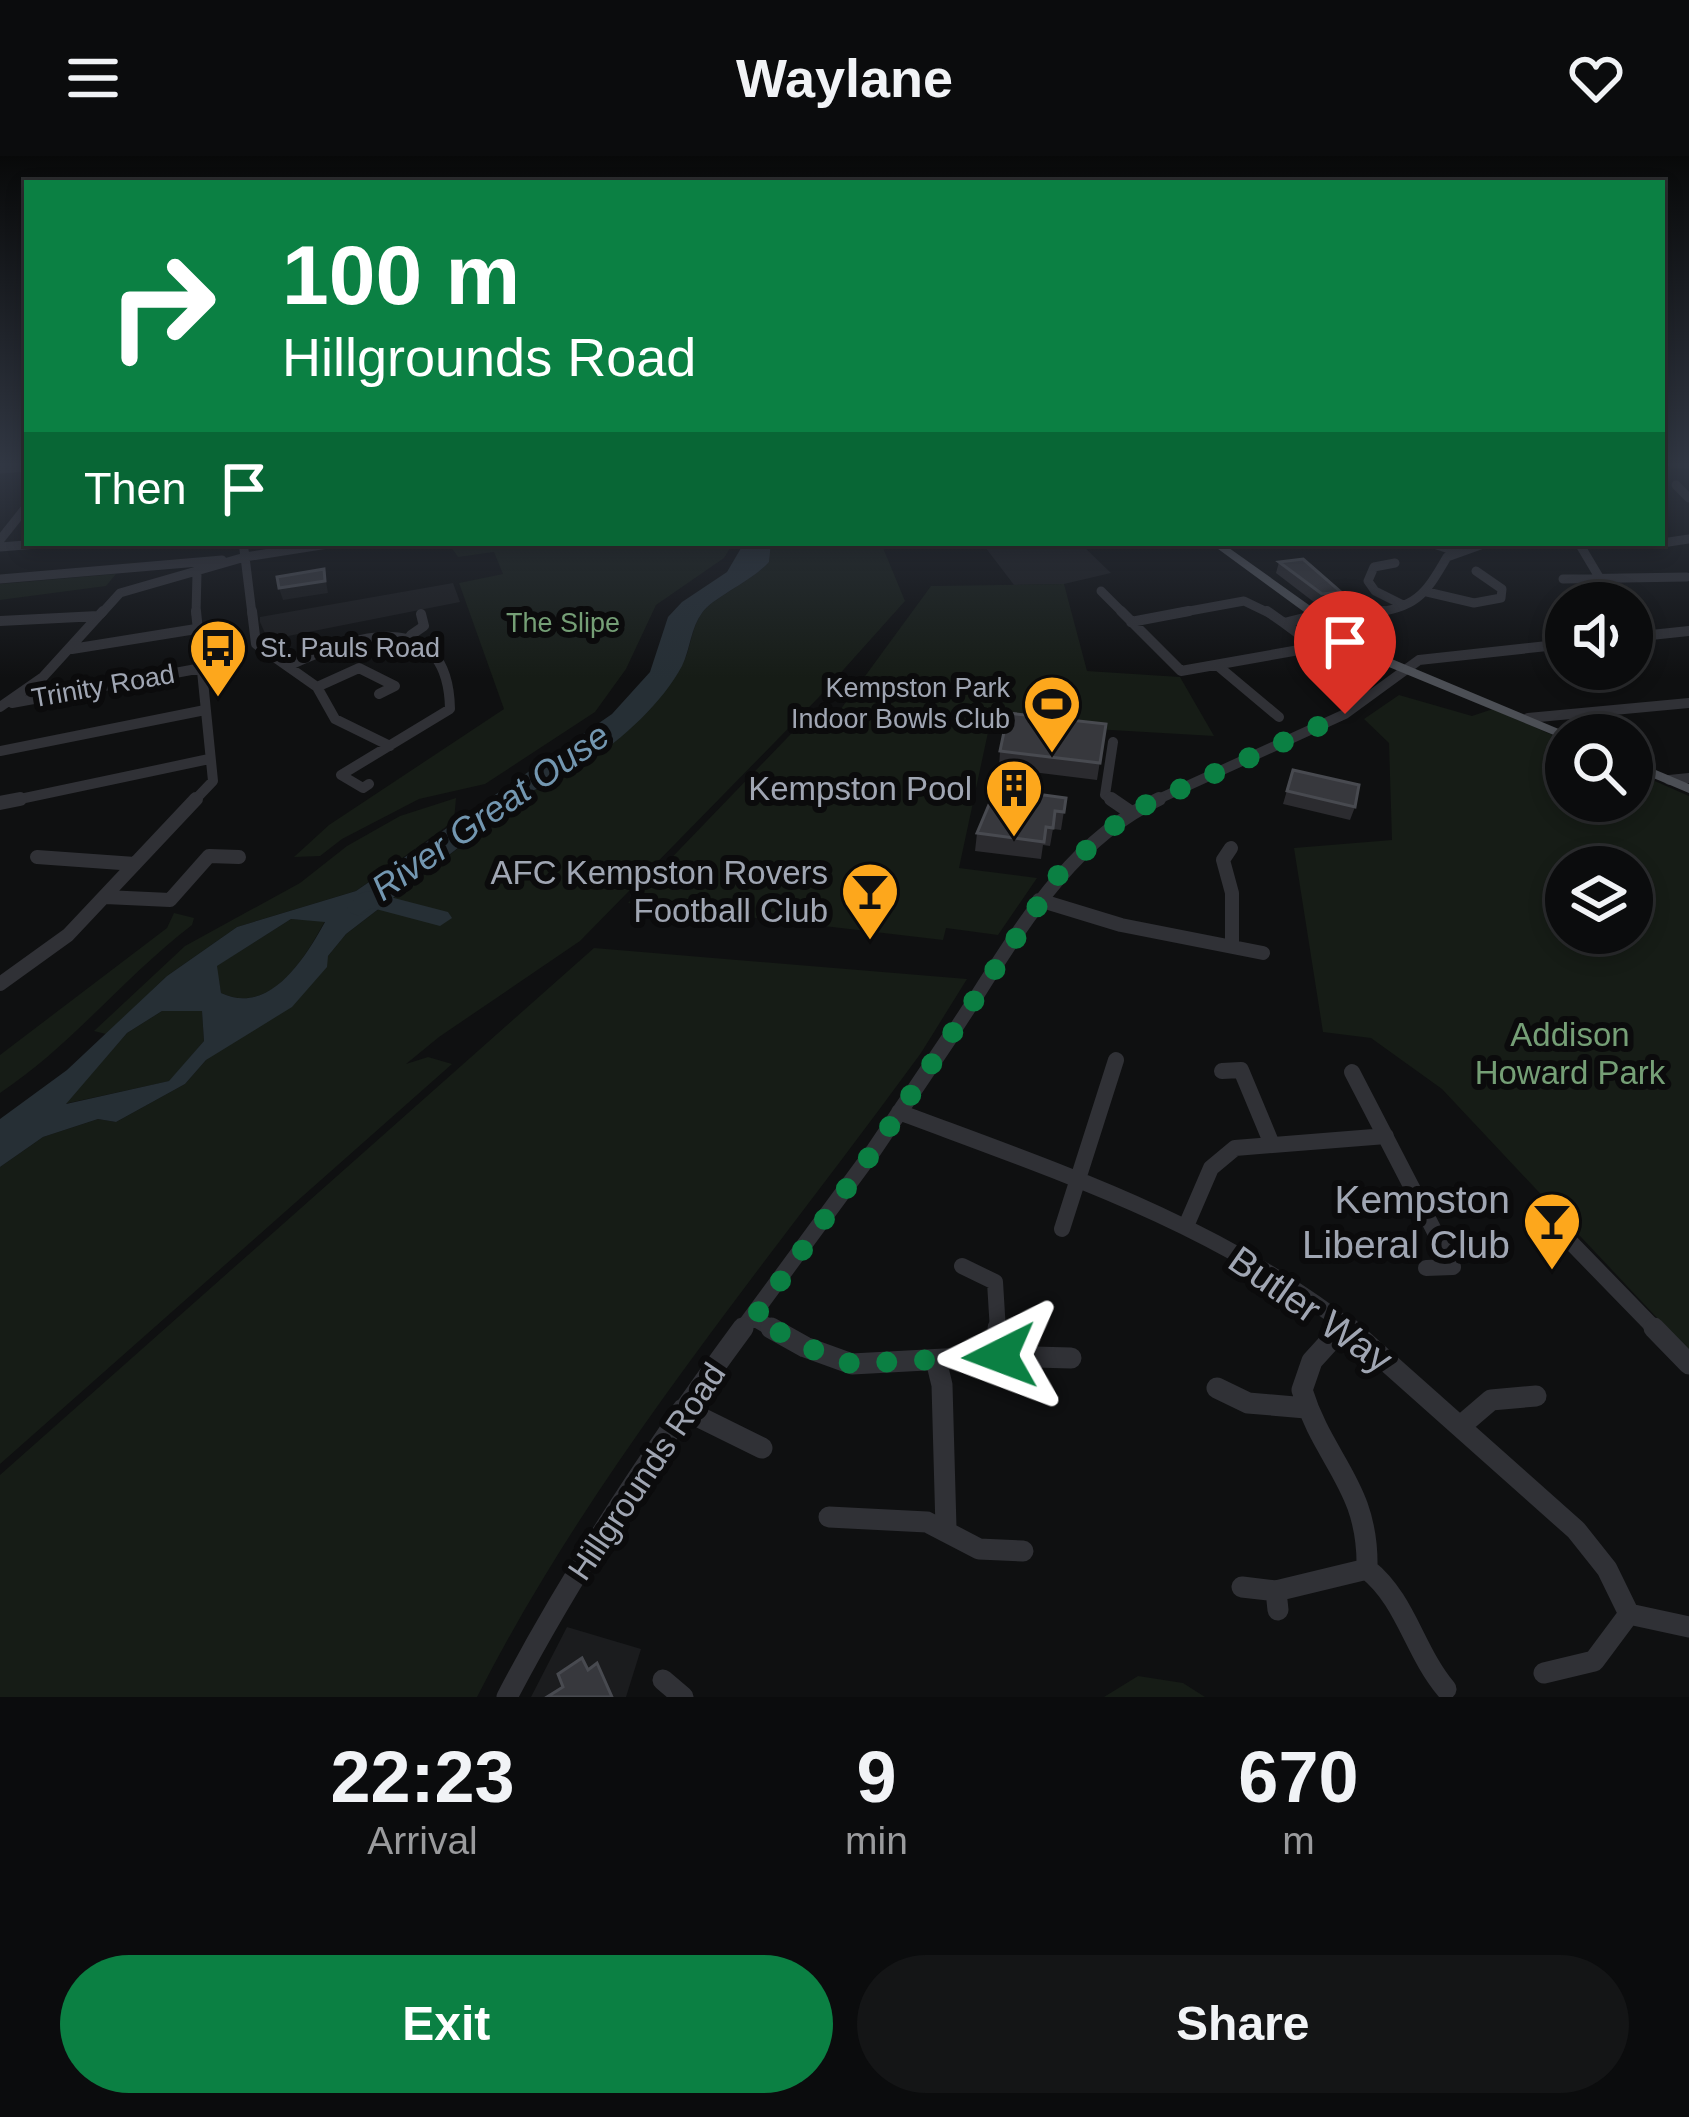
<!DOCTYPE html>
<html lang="en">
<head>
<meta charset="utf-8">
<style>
  body { margin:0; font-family:Arial,sans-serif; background:#141516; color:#f1f3f6; height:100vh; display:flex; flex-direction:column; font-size:45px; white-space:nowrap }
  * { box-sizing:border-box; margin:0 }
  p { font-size:39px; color:#9a9b9d }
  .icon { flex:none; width:66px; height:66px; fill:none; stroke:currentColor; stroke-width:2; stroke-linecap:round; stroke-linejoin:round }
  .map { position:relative; height:1541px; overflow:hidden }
  .details { display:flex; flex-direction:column; background:#0b0c0d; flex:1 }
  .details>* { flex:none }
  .banner { position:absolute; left:24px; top:24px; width:1641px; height:366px; border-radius:0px; box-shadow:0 6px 18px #0003,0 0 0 3px #2b2c2e; background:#0b8043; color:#fff; overflow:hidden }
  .fabs { position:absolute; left:1545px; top:426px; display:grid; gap:24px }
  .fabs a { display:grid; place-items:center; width:108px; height:108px; border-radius:50%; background:#0b0c0d; box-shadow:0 6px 18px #0003,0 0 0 3px #2b2c2e; font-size:60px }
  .pin { position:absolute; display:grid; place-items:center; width:102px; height:102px; color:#fff; margin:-123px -51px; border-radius:50% 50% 50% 0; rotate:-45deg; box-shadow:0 0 12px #0007 }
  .pin .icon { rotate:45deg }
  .me { position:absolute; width:132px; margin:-66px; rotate:267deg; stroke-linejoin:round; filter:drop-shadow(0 0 9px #0008) }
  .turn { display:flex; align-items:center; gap:42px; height:252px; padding:0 60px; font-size:54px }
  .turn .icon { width:156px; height:156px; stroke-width:2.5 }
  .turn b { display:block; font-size:84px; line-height:102px }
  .then { display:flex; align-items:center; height:114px; padding:0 60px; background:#0003; gap:24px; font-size:45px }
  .eta { display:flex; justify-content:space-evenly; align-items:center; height:204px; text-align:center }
  .eta b { font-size:72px; font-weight:700; line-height:84px }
  .primary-button { display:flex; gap:24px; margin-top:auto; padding:24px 60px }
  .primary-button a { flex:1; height:138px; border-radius:72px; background:#0b8043; color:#fff; font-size:48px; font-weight:700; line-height:138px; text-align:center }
  .primary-button a+a { background:#141516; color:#f1f3f6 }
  header { display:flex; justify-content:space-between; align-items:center; height:156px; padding:0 60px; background:#0b0c0d; font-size:54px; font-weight:700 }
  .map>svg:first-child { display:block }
  .built { fill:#1b1c1e }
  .green { fill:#161c16; fill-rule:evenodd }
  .water { fill:#262f35; fill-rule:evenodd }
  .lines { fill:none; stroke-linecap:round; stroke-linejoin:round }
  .river { fill:#262f35; fill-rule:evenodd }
  .minor-far4 { stroke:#303136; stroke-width:9 }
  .minor-far3 { stroke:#303136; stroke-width:10 }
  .minor-far2 { stroke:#303136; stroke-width:14 }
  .minor-far1 { stroke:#303136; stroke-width:16 }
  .minor { stroke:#303136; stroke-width:21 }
  .major { fill:#4c4f55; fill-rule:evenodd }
  .wall { fill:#2b2b2f }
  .shaded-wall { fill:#1a1b1d }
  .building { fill:#37383d; stroke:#484a50; stroke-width:3 }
  .route { stroke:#0b8043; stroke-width:21; stroke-dasharray:0 37.8 }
  .labels { text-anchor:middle; stroke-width:12; stroke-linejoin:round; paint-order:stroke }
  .far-park-label { font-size:27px; fill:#759f76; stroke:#0b0b0c }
  .far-poi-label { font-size:27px; fill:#a0a6b3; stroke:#0b0b0c; text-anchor:start }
  .far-street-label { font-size:27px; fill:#a0a6b3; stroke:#0b0b0c }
  .poi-label { font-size:33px; fill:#a0a6b3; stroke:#0b0b0c; text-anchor:end }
  .park-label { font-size:33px; fill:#759f76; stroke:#0b0b0c }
  .street-label { font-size:33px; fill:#a0a6b3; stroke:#0b0b0c }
  .water-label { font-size:36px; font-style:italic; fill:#7397b1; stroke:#0b0b0c }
  .near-poi-label { font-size:39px; fill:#a0a6b3; stroke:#0b0b0c; text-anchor:end }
  .near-street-label { font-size:39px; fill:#a0a6b3; stroke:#0b0b0c }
</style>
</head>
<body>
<header><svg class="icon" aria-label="menu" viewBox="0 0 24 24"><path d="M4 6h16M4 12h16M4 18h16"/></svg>Waylane<svg class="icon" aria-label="heart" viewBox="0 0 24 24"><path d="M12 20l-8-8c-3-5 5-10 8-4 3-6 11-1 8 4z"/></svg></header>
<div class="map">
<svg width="1689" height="1541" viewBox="0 0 1689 1541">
  <rect width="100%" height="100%" fill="#0f1011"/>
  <path class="built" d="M 982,387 L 1080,387 L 1111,417 L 1064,428 L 1014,429 Z
    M 453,427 L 460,446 L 268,484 L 260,466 L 260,461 Z
    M 567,1471 L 641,1493 L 626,1541 L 531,1541 Z"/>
  <path class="green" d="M 477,387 L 733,387 L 724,402 L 656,449 L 626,513 L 595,556 L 485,628 L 419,643 L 342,683 L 320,700 L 294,701 L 329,669 L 504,553 L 459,427 L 503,418 L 494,396 L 458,401 L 451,391 Z
    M 771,387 L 881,387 L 905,445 L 819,541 L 580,785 L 439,881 L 406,908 L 428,901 L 452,908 L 0,1308 L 0,1011 L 43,981 L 98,963 L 116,966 L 185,928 L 206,904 L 328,800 L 346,778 L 533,635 C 592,613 648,563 682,509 C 691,494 691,471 702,457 C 713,441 751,426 769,406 Z
    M 116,418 L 106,430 L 0,444 L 0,428 Z
    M 1064,428 L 1087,515 L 1180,521 L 1214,580 L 990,567 L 959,712 L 1037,722 L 998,779 L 946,772 L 943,784 L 628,747 L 813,555 L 838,557 L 931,430 Z
    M 1399,539 L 1472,560 L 1493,553 L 1566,585 L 1566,645 L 1632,645 L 1632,615 L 1689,640 L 1689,1196 L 1442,933 L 1371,882 L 1323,876 L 1294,692 L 1392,684 L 1389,587 L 1364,563 ZM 1566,711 L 1632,711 L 1632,777 L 1566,777 Z
    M 456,642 L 454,665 L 356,735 L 237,771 L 167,820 L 106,878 L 94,875 L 185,790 L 300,727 L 347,690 L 400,660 Z
    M 174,757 L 194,762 L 192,769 C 124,821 72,889 0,937 L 0,899 L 167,772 Z
    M 291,763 L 325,765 C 305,802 271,860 221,837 L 216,810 Z
    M 594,792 L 967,823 L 921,897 C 768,1107 595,1309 477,1541 L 0,1541 L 0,1319 Z
    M 202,854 L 204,885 L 170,925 L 64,948 L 127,877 L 162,855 Z
    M 1138,1520 L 1183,1527 L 1205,1541 L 1104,1541 Z"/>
  <path class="water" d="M 744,387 L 771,387 L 769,406 C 751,426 713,441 702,457 C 691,471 690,494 682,510 C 654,562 587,614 532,635 L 346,778 L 328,800 L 327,811 L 292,851 L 206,904 L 185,928 L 116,966 L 98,963 L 43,981 L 0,1011 L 0,963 L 67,914 L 167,820 L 237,771 L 356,735 L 612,558 L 650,516 L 668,461 L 682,446 L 727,416 ZM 291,763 L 325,766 C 305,802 270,860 221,837 L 217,810 ZM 162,855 L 202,855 L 204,885 L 169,925 L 66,948 L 127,877 Z"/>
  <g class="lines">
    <path class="river" d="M 367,735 L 448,756 L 452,762 L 440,770 L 372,752 L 359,760 L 351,757 L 347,752 L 359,738 Z"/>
    <path class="minor-far4" d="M 1671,307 L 1689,308
      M 0,313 L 27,311
      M 1676,329 L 1689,342
      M 0,384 L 27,350
      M 1431,387 L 1455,395
      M 1548,387 L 1660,387
      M 1662,387 L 1689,383
      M 1580,389 L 1599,421
      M 0,391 L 50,387
      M 1395,407 L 1374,411 L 1368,425 L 1375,435 L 1403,449
      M 0,423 L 222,404
      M 1563,423 L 1687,421
      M 1101,435 L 1124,458
      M 1427,436 L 1474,447 L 1501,442 L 1502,433 L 1476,415
      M 101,458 L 120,437 L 245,401 L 243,387
      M 196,458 L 197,417
      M 252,458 L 245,401 L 334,387
      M 1173,458 L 1244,445 L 1271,458
      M 1368,458 C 1416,451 1424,441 1447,401 L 1486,387"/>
    <path class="minor-far3" d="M 252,455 L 256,488 L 317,531 L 335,563 L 390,590
      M 1121,455 L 1181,515 L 1316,491
      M 1267,455 L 1284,467
      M 1312,460 L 1284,467 L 1345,512
      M 0,465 L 98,460
      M 1320,465 L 1384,455
      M 1131,466 L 1189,455
      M 411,479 L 424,470 L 421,458
      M 1632,481 L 1689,475
      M 72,493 L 196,473
      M 288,510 C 350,481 448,447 450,553 L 341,619 L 363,632 L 369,628
      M 1218,510 L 1279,561
      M 317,531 L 359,512 L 395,530 L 379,538
      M 12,547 L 202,512
      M 0,551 L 43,521 L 103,455
      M 1528,562 L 1689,547
      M 1113,586 L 1105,639 L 1115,646
      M 0,595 L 205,554
      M 1669,624 L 1689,622
      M 6,646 L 209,603
      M 193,646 L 213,625 L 196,455
      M 1152,646 L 1345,558 L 1419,504 L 1566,488"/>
    <path class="minor-far2" d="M 1111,643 L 1130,656
      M 0,647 L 20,643
      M 1231,692 L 1223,704 L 1232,737 L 1232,788
      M 37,701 L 135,708
      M 105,741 L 170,744 L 209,700 L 239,701
      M 1039,744 L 1121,769 L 1263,797
      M 0,828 L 68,779 L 196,643
      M 950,881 C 1008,795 1061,688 1159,643"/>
    <path class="minor-far1" d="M 1222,915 L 1241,914 L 1271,986
      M 1352,916 L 1453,1111 L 1426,1112
      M 899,956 C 1059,1016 1217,1068 1353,1175
      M 1554,1069 L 1657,1175
      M 1186,1070 L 1211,1012 L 1235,992 L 1386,980
      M 1062,1073 L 1116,904
      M 962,1110 L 995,1126 L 998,1175
      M 754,1162 L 776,1175
      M 741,1175 L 874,994 L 952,878
      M 1339,1175 L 1344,1169"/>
    <path class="minor" d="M 771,1172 L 805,1191 L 852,1208 L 1000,1200 L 998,1172
      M 1349,1172 L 1576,1374 L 1607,1413 L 1629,1458
      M 1654,1172 L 1689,1208
      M 1000,1200 L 1071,1202
      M 936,1204 L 942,1229 L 946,1372
      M 1217,1232 L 1248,1247 L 1306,1252
      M 683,1253 L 762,1292
      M 1463,1268 L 1491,1244 L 1536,1240
      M 829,1361 L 927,1366 L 979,1393 L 1023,1395
      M 1367,1413 C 1406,1444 1414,1495 1446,1533
      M 1242,1431 L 1276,1435 L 1367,1413 C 1369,1330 1324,1306 1302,1234 L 1312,1205 L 1342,1172
      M 1276,1435 L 1278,1454
      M 1629,1458 L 1689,1471
      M 1544,1517 L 1594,1505 L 1629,1458
      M 663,1524 L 683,1541
      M 507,1541 C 575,1411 656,1290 743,1172"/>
    <path class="major" d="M 1210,387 L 1222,387 L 1375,496 L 1573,579 L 1566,579 L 1566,583 L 1561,582 L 1367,502 Z
      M 1632,604 L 1689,628 L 1689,637 L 1632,613 Z"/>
  </g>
  <path class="wall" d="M 1279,406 L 1337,447 L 1319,450 L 1276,417 Z
    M 1106,568 L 1097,624 L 999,612 L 1000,595 Z
    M 1293,614 L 1355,651 L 1350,664 L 1283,648 Z
    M 1066,642 L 1061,674 L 1053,673 L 1050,690 L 1043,689 L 1041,703 L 975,695 L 977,677 Z"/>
  <path class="shaded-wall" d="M 324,413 L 328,437 L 283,444 L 279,432 Z
    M 1341,436 L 1337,447 L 1319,450 L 1322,438 Z"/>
  <path class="building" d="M 1303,403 L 1341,436 L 1322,438 L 1279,406 Z
    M 324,413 L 325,425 L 279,432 L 277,421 Z
    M 1008,557 L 1106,568 L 1100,607 L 1000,595 Z
    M 1293,614 L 1359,629 L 1355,651 L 1287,635 Z
    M 1029,637 L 1066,642 L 1064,656 L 1055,655 L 1053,672 L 1046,671 L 1044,686 L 977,677 L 991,644 L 1027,649 Z
    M 582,1502 L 588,1514 L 597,1507 L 612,1541 L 547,1541 L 563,1531 L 558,1518 Z"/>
  <linearGradient id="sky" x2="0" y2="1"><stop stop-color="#080909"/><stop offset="0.59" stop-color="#313743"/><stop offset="1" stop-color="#313743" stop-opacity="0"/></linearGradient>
  <rect width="1689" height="522" fill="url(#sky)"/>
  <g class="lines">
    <path class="route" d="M 1000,1200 L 852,1208 L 806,1191 L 754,1162 L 874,994 L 1059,718 L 1130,656 L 1345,558"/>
  </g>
  <defs>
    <symbol id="bus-pin" viewBox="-11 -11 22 30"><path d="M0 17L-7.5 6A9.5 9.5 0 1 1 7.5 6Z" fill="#fda71c" stroke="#0b0b0c"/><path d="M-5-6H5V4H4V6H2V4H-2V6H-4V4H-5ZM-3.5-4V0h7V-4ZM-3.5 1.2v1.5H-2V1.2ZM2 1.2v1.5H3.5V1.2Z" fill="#111"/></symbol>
    <symbol id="stadium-pin" viewBox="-11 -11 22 30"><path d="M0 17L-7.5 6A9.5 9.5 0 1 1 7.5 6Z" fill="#fda71c" stroke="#0b0b0c"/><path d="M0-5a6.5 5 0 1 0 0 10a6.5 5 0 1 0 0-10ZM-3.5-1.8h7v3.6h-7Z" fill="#111"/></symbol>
    <symbol id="building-pin" viewBox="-11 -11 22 30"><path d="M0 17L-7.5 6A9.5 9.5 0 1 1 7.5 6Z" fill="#fda71c" stroke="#0b0b0c"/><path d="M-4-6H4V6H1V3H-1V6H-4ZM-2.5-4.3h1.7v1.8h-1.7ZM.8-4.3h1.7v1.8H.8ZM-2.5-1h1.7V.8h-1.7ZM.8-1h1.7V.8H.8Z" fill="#111"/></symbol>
    <symbol id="bar-pin" viewBox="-11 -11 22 30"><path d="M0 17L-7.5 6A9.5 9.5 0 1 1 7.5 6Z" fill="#fda71c" stroke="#0b0b0c"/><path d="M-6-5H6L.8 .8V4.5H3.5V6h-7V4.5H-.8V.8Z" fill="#111"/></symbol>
  </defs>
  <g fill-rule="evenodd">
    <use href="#bus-pin" x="185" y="459" width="66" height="90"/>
    <use href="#stadium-pin" x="1019" y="515" width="66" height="90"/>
    <use href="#building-pin" x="981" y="599" width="66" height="90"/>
    <use href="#bar-pin" x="837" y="702" width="66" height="90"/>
    <use href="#bar-pin" x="1519" y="1032" width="66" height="90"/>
  </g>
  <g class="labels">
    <g class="far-park-label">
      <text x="563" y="476">The Slipe</text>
    </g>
    <g class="far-poi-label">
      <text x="260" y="501">St. Pauls Road</text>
      <text x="1010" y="541" text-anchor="end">Kempston Park<tspan x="1010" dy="31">Indoor Bowls Club</tspan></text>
    </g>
    <g class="far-street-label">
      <text transform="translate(103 530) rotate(-10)" y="9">Trinity Road</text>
    </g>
    <g class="poi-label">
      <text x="972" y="644">Kempston Pool</text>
      <text x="828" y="728">AFC Kempston Rovers<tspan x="828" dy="38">Football Club</tspan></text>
    </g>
    <g class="park-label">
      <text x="1570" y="890">Addison<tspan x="1570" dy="38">Howard Park</tspan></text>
    </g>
    <g class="street-label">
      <text transform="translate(646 1315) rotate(-56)" y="12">Hillgrounds Road</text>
    </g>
    <g class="water-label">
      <text transform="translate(490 655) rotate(-35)" y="13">River Great Ouse</text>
    </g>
    <g class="near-poi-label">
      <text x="1510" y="1057">Kempston<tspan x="1510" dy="45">Liberal Club</tspan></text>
    </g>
    <g class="near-street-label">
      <text transform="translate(1311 1153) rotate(35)" y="14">Butler Way</text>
    </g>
  </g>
</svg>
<div class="fabs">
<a><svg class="icon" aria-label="sound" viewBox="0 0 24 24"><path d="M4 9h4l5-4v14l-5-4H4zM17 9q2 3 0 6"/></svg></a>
<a><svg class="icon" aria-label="search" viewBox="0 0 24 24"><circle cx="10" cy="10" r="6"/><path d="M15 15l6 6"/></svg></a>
<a><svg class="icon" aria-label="layers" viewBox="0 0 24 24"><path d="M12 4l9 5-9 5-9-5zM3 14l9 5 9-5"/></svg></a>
</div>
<div class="pin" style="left:1345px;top:558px;background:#d93025"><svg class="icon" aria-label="arrive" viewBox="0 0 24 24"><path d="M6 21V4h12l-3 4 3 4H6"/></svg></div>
<svg class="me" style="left:1000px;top:1200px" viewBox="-20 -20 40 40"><path d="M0-17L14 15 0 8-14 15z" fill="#0b8043" stroke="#fff" stroke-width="4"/></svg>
<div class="banner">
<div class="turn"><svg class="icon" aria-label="right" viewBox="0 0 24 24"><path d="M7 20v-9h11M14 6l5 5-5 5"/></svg><div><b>100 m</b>Hillgrounds Road</div></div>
<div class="then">Then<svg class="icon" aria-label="arrive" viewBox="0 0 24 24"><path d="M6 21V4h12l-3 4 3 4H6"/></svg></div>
</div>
</div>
<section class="details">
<div class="eta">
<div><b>22:23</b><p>Arrival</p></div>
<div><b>9</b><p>min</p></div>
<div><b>670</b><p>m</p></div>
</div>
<div class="primary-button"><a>Exit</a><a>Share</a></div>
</section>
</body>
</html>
